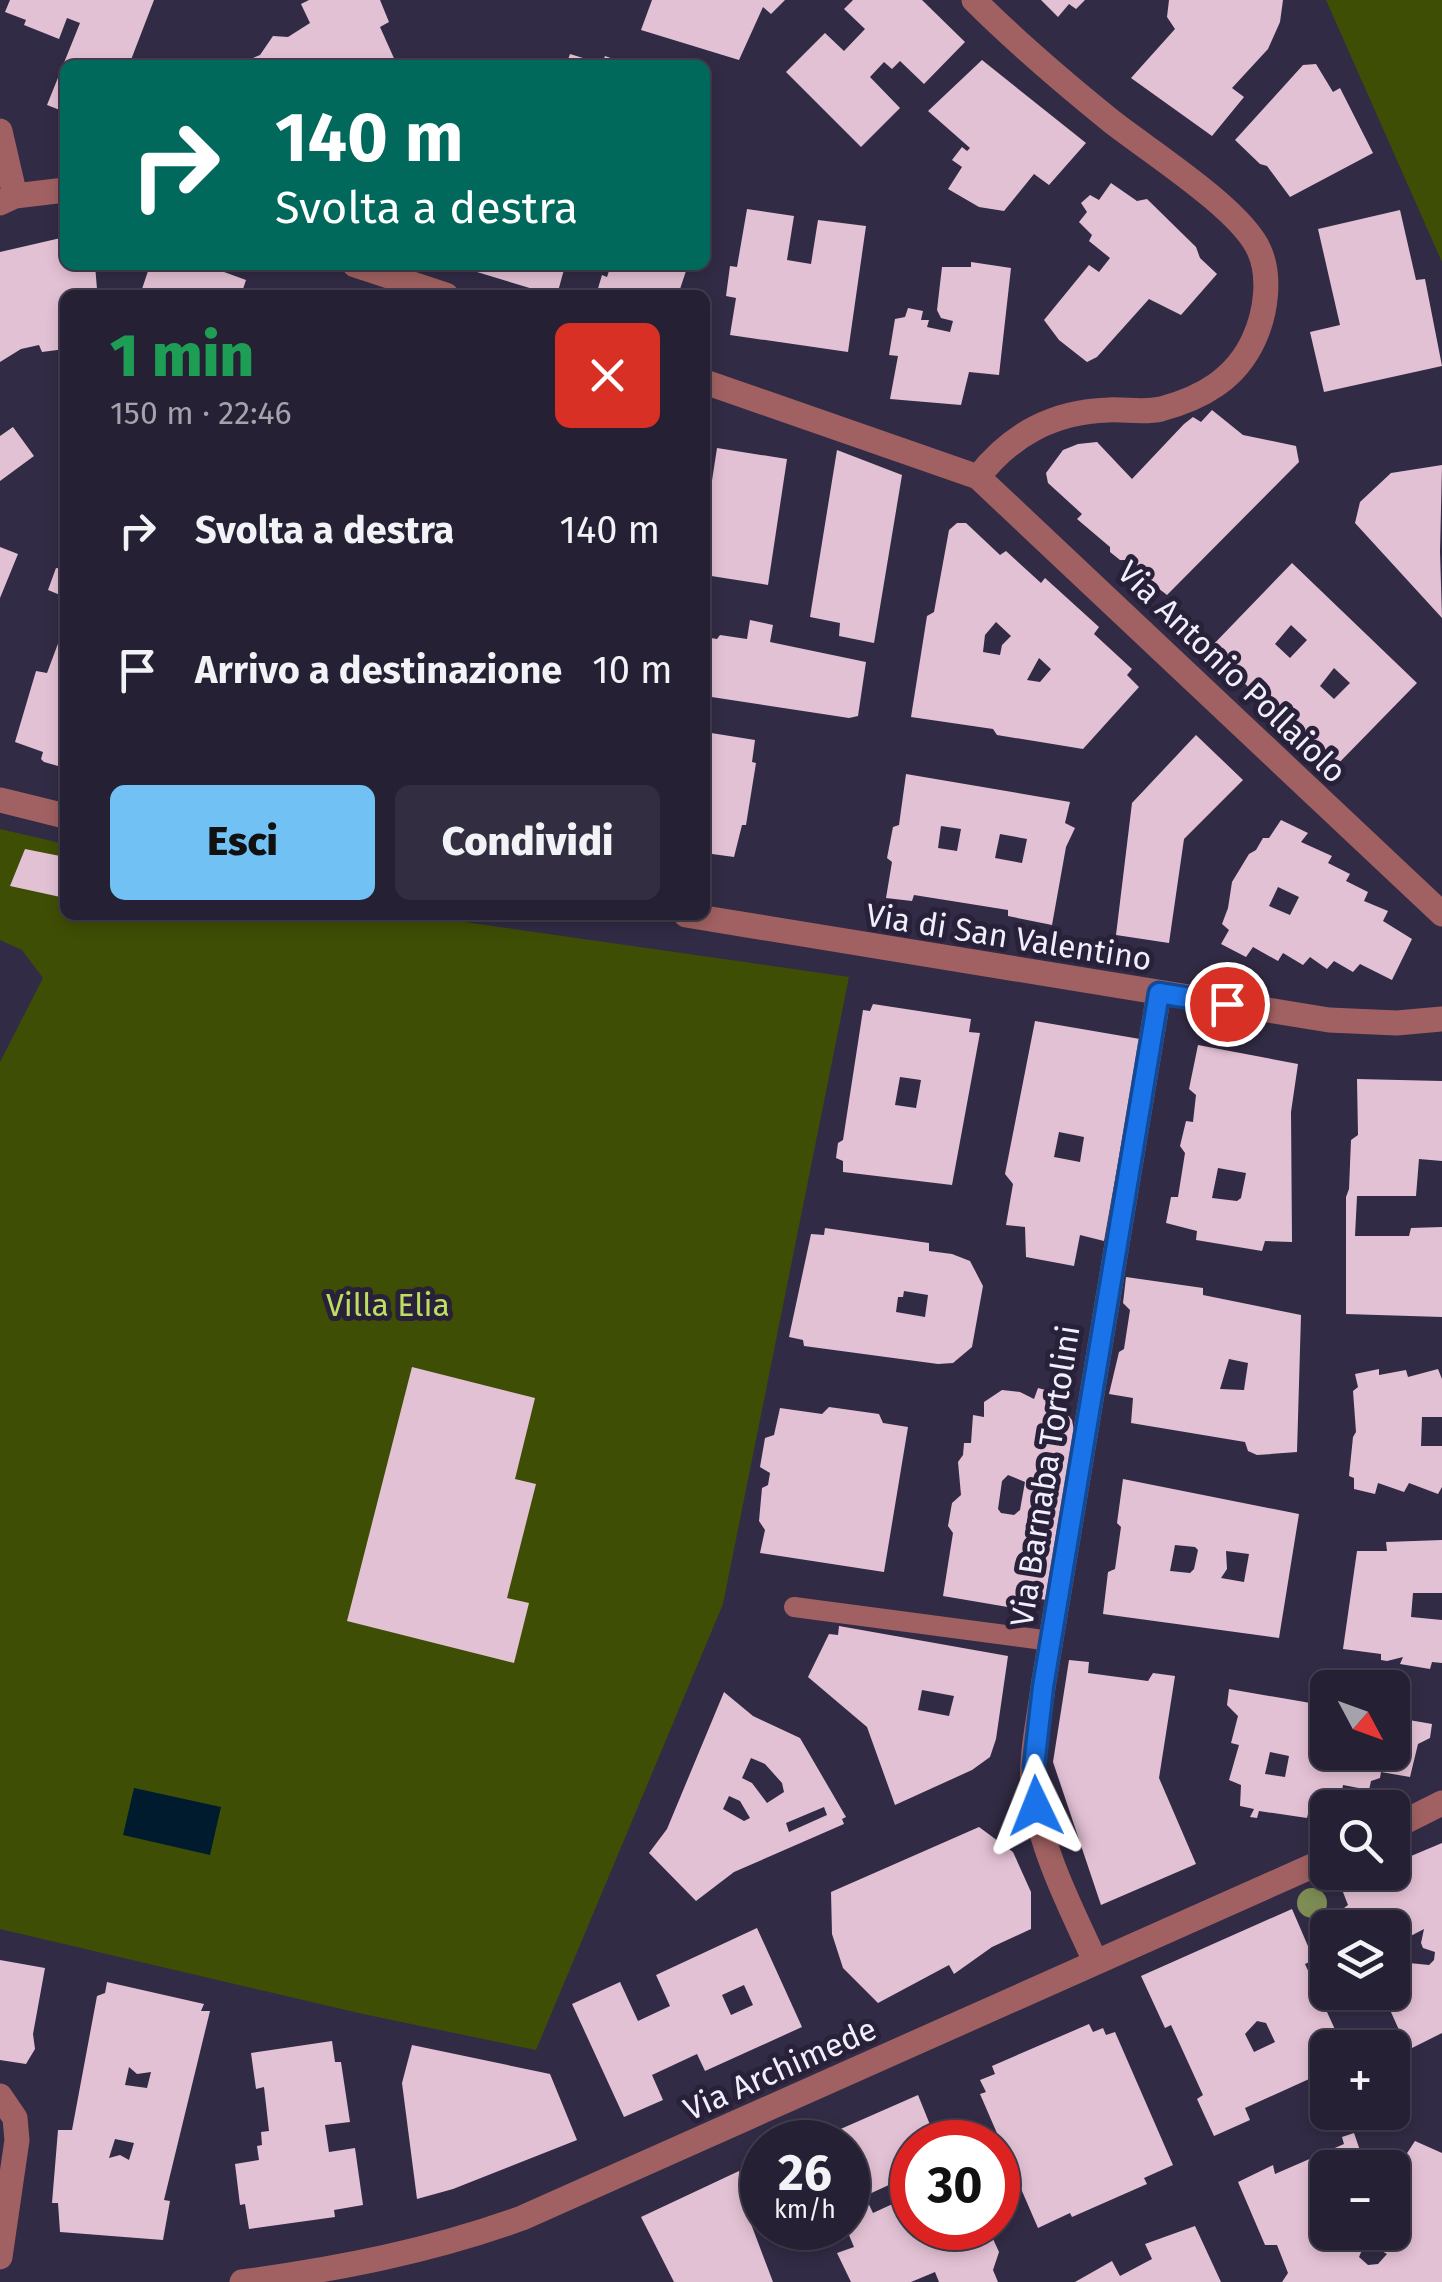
<!DOCTYPE html>
<html lang="it">
<head>
<meta charset="utf-8">
<style>
  body { margin:0; font-family:"Fira Sans",sans-serif; background:#322d40; color:#f1f3f6; height:100vh; display:flex; flex-direction:column; font-size:38px; white-space:nowrap }
  * { box-sizing:border-box; margin:0 }
  p { font-size:32px; color:#a4a3ac }
  .icon { flex:none; width:55px; height:55px; fill:none; stroke:currentColor; stroke-width:2; stroke-linecap:round; stroke-linejoin:round }
  .map { position:relative; flex:1; overflow:hidden }
  .sheet { position:absolute; left:60px; top:290px; width:650px; height:630px; display:flex; flex-direction:column; background:#262034; border-radius:15px; box-shadow:0 5px 15px #0003,0 0 0 2px #423e4f }
  .sheet>* { flex:none }
  .guide { position:absolute; left:60px; top:60px; width:650px; height:210px; border-radius:15px; box-shadow:0 5px 15px #0003,0 0 0 2px #423e4f; background:#00695c; color:#fff; overflow:hidden }
  .needle { width:65px; rotate:131deg }
  .tools { position:absolute; left:1310px; top:1670px; display:grid; gap:20px }
  .tools a { display:grid; place-items:center; width:100px; height:100px; border-radius:15px; background:#262034; box-shadow:0 5px 15px #0003,0 0 0 2px #423e4f; font-size:50px }
  .speed { position:absolute; left:740px; top:2120px; display:flex; gap:20px; font-size:50px; font-weight:700; text-align:center }
  .speed>* { display:grid; place-content:center; width:130px; height:130px; border-radius:50%; background:#262034; box-shadow:0 5px 15px #0003,0 0 0 2px #423e4f; line-height:1 }
  .speed small { font-size:25px; font-weight:400 }
  .speed .limit { border:15px solid #d22; background:#fff; color:#111 }
  .pin { position:absolute; display:grid; place-items:center; width:85px; height:85px; color:#fff; margin:-42px; border:5px solid #fff; border-radius:50%; box-shadow:0 2px 10px #0007 }
  .me { position:absolute; width:110px; margin:-55px; rotate:358deg; stroke-linejoin:round; filter:drop-shadow(0 0 8px #0008) }
  .turn { display:flex; align-items:center; gap:35px; height:210px; padding:0 50px; font-size:45px }
  .turn .icon { width:130px; height:130px; stroke-width:2.5 }
  .turn b { display:block; font-size:70px; line-height:85px }
  .round { display:grid; place-items:center; flex:none; width:105px; height:105px; border-radius:15px; background:#322d40 }
  .head { display:flex; align-items:center; justify-content:space-between; height:170px; padding:0 50px }
  h1 { font-size:60px; font-weight:800; line-height:75px; color:#1e9e55 }
  .action { display:flex; gap:20px; margin-top:auto; padding:20px 50px }
  .action a { flex:1; height:115px; border-radius:15px; background:#71c1f5; color:#111; font-size:40px; font-weight:800; line-height:115px; text-align:center }
  .action a+a { background:#322d40; color:#f1f3f6 }
  ul { padding:0; list-style:none }
  li { display:flex; align-items:center; gap:30px; height:140px; padding:0 50px }
  li div { flex:1 }
  li b { display:block; font-size:38px }
  li em { font-style:normal }
  .map>svg:first-child { display:block }
  .green { fill:#3f4e05 }
  .water { fill:#001b2d }
  .building { fill:#e3c1d4; fill-rule:evenodd }
  .lines { fill:none; stroke-linecap:round; stroke-linejoin:round }
  .service { stroke:#a16162; stroke-width:20 }
  .minor { stroke:#a16162; stroke-width:25 }
  .tree { fill:#7e8d54 }
  .route-casing { stroke:#114b97; stroke-width:25 }
  .route { stroke:#1a73e8; stroke-width:18 }
  .labels { text-anchor:middle; stroke-width:10; stroke-linejoin:round; paint-order:stroke }
  .street-label { font-size:32px; fill:#f2effc; stroke:#29213a }
  .park-label { font-size:32px; fill:#bdde60; stroke:#29213a }
</style>
</head>
<body>
<div class="map">
<svg width="1442" height="2282" viewBox="0 0 1442 2282">
  <rect width="100%" height="100%" fill="#322b45"/>
  <path class="green" d="M 1326,0 L 1442,0 L 1442,262 Z
    M 0,829 L 65,844 L 65,915 L 415,915 L 849,977 L 723,1604 L 536,2050 L 363,2014 L 0,1929 L 0,1062 L 43,978 L 22,950 L 0,940 Z"/>
  <path class="water" d="M 134,1788 L 221,1807 L 210,1855 L 123,1835 Z"/>
  <path class="building" d="M 10,0 L 154,0 L 129,65 L 65,65 L 65,112 L 47,105 L 80,23 L 67,18 L 59,39 L 24,25 L 26,20 L 5,12 Z
    M 309,0 L 380,0 L 389,22 L 380,27 L 397,65 L 236,65 L 260,55 L 273,36 L 288,37 L 310,23 L 301,4 Z
    M 652,0 L 785,0 L 771,14 L 763,7 L 739,60 L 641,30 Z
    M 853,0 L 922,0 L 965,42 L 924,84 L 900,61 L 892,69 L 884,62 L 870,77 L 900,108 L 861,147 L 786,72 L 825,33 L 844,51 L 865,29 L 844,9 Z
    M 1041,0 L 1085,0 L 1076,9 L 1069,4 L 1058,17 Z
    M 1169,0 L 1283,0 L 1280,22 L 1268,49 L 1232,88 L 1244,97 L 1212,136 L 1131,78 L 1175,29 L 1167,17 Z
    M 570,54 L 596,62 L 597,59 L 603,61 L 605,56 L 630,65 L 566,65 Z
    M 982,60 L 1086,143 L 1049,185 L 1034,174 L 1004,211 L 979,207 L 948,189 L 962,167 L 952,160 L 962,147 L 967,151 L 970,148 L 928,111 Z
    M 1316,64 L 1333,92 L 1340,88 L 1373,153 L 1290,197 L 1267,166 L 1260,164 L 1235,140 L 1303,65 Z
    M 1111,183 L 1137,201 L 1147,199 L 1196,247 L 1200,258 L 1217,274 L 1181,315 L 1149,299 L 1097,357 L 1087,362 L 1059,340 L 1044,320 L 1089,265 L 1099,272 L 1110,258 L 1089,241 L 1092,235 L 1079,222 L 1087,212 L 1081,203 L 1090,195 L 1099,200 Z
    M 747,209 L 794,216 L 787,260 L 811,264 L 818,220 L 866,226 L 848,352 L 730,335 L 736,298 L 726,296 L 730,266 L 737,267 Z
    M 1400,210 L 1416,280 L 1425,279 L 1442,366 L 1324,392 L 1310,332 L 1340,325 L 1318,229 Z
    M 65,237 L 65,265 L 95,265 L 97,289 L 89,288 L 89,295 L 65,295 L 65,349 L 42,352 L 39,345 L 21,349 L 0,362 L 0,252 Z
    M 971,262 L 1011,268 L 999,375 L 969,372 L 961,405 L 890,399 L 898,356 L 889,355 L 895,319 L 905,317 L 908,308 L 923,311 L 921,320 L 929,320 L 927,327 L 950,332 L 953,321 L 941,318 L 937,310 L 942,267 L 971,267 Z
    M 150,265 L 205,265 L 246,280 L 241,295 L 140,295 Z
    M 479,265 L 562,265 L 565,266 L 557,295 L 553,295 L 477,272 Z
    M 611,265 L 688,265 L 678,295 L 596,295 L 602,275 L 607,277 Z
    M 1212,410 L 1243,435 L 1296,446 L 1299,462 L 1167,595 L 1145,578 L 1144,572 L 1129,560 L 1120,560 L 1110,552 L 1110,547 L 1077,519 L 1082,514 L 1048,483 L 1046,473 L 1063,450 L 1078,444 L 1097,442 L 1132,479 L 1184,424 L 1193,417 L 1201,422 Z
    M 13,427 L 34,456 L 0,481 L 0,436 Z
    M 717,448 L 787,459 L 768,585 L 705,575 L 705,526 Z
    M 837,450 L 902,475 L 874,643 L 839,636 L 840,623 L 810,617 Z
    M 1442,465 L 1440,552 L 1442,618 L 1355,523 L 1360,502 L 1391,473 Z
    M 957,523 L 966,523 L 1000,555 L 1006,551 L 1041,583 L 1045,578 L 1099,627 L 1094,634 L 1132,669 L 1127,675 L 1139,687 L 1083,749 L 997,735 L 993,729 L 911,717 L 927,616 L 934,612 L 949,530 ZM 996,622 L 1011,636 L 1002,645 L 1000,655 L 983,652 L 985,635 ZM 1039,658 L 1051,669 L 1040,682 L 1027,680 Z
    M 0,547 L 18,554 L 0,598 Z
    M 1292,563 L 1417,683 L 1333,769 L 1209,649 ZM 1291,625 L 1307,640 L 1290,658 L 1275,644 ZM 1334,668 L 1350,683 L 1334,699 L 1320,686 Z
    M 56,568 L 65,569 L 65,597 L 48,590 Z
    M 750,620 L 773,625 L 770,642 L 866,662 L 858,716 L 849,718 L 705,696 L 705,637 L 717,639 L 720,635 L 747,639 Z
    M 59,641 L 65,643 L 65,768 L 44,762 L 41,759 L 43,752 L 15,742 L 36,671 L 47,673 Z
    M 705,732 L 755,740 L 752,762 L 756,763 L 746,825 L 742,825 L 734,857 L 705,853 Z
    M 1196,735 L 1243,780 L 1184,839 L 1169,943 L 1116,935 L 1132,803 Z
    M 906,774 L 1070,802 L 1065,823 L 1075,828 L 1066,847 L 1052,925 L 1008,916 L 1008,910 L 914,895 L 912,901 L 886,898 L 892,862 L 887,858 L 893,827 L 899,825 ZM 941,826 L 961,829 L 957,851 L 938,848 ZM 1000,834 L 1027,839 L 1022,863 L 995,858 Z
    M 1281,820 L 1308,833 L 1301,842 L 1332,856 L 1328,863 L 1350,874 L 1346,881 L 1368,892 L 1364,901 L 1388,911 L 1383,921 L 1412,939 L 1392,980 L 1360,964 L 1353,972 L 1334,961 L 1327,969 L 1310,957 L 1303,965 L 1283,953 L 1278,961 L 1253,947 L 1246,957 L 1221,944 L 1229,930 L 1222,924 L 1228,908 L 1232,882 L 1249,854 L 1256,850 L 1263,838 L 1269,838 ZM 1278,887 L 1299,897 L 1290,915 L 1269,906 Z
    M 25,849 L 65,857 L 65,898 L 10,886 Z
    M 873,1004 L 971,1019 L 969,1032 L 980,1033 L 952,1185 L 843,1172 L 843,1161 L 836,1158 L 838,1143 L 843,1140 L 863,1010 L 870,1011 ZM 900,1077 L 921,1080 L 916,1108 L 895,1105 Z
    M 1035,1021 L 1140,1039 L 1104,1241 L 1080,1235 L 1074,1266 L 1026,1257 L 1025,1227 L 1006,1225 L 1013,1184 L 1005,1174 ZM 1059,1132 L 1084,1137 L 1080,1162 L 1054,1157 Z
    M 1198,1045 L 1298,1064 L 1291,1112 L 1292,1242 L 1265,1241 L 1262,1251 L 1196,1240 L 1197,1231 L 1166,1223 L 1171,1197 L 1178,1197 L 1185,1153 L 1180,1146 L 1186,1121 L 1193,1122 L 1196,1095 L 1189,1089 ZM 1218,1168 L 1246,1173 L 1241,1198 L 1237,1201 L 1212,1198 Z
    M 1357,1079 L 1442,1081 L 1442,1161 L 1419,1159 L 1416,1196 L 1357,1196 L 1355,1236 L 1409,1236 L 1411,1228 L 1442,1227 L 1442,1317 L 1346,1314 L 1346,1197 L 1349,1189 L 1351,1140 L 1358,1135 Z
    M 825,1228 L 929,1243 L 929,1251 L 952,1254 L 970,1261 L 983,1286 L 972,1347 L 953,1363 L 938,1364 L 804,1346 L 803,1340 L 789,1337 L 811,1234 L 824,1235 ZM 904,1291 L 928,1295 L 925,1317 L 896,1312 L 898,1297 L 903,1297 Z
    M 1126,1277 L 1203,1288 L 1203,1295 L 1301,1315 L 1297,1452 L 1257,1455 L 1248,1451 L 1245,1442 L 1131,1423 L 1133,1398 L 1109,1394 L 1119,1352 L 1124,1349 L 1130,1310 L 1123,1303 ZM 1229,1359 L 1248,1363 L 1244,1390 L 1220,1389 Z
    M 412,1367 L 535,1398 L 515,1479 L 536,1484 L 507,1598 L 529,1603 L 514,1663 L 347,1621 Z
    M 1379,1369 L 1379,1375 L 1406,1370 L 1408,1377 L 1438,1369 L 1442,1379 L 1442,1417 L 1422,1417 L 1421,1446 L 1442,1446 L 1442,1487 L 1438,1494 L 1409,1483 L 1404,1492 L 1378,1483 L 1375,1494 L 1354,1489 L 1354,1478 L 1349,1476 L 1353,1437 L 1356,1432 L 1353,1391 L 1358,1387 L 1355,1374 Z
    M 1038,1388 L 1053,1392 L 1052,1401 L 1060,1405 L 1072,1420 L 1074,1431 L 1047,1600 L 1040,1599 L 1038,1612 L 943,1596 L 953,1533 L 948,1526 L 952,1503 L 961,1495 L 958,1462 L 963,1455 L 964,1443 L 971,1443 L 973,1415 L 984,1417 L 984,1402 L 1002,1390 L 1020,1392 L 1034,1399 ZM 1008,1475 L 1025,1482 L 1020,1510 L 1014,1515 L 1001,1513 L 998,1509 L 1002,1481 Z
    M 829,1407 L 879,1414 L 883,1423 L 908,1427 L 884,1572 L 760,1553 L 765,1530 L 759,1521 L 762,1488 L 768,1485 L 770,1473 L 760,1467 L 765,1438 L 774,1435 L 780,1408 L 822,1414 Z
    M 1123,1479 L 1299,1514 L 1279,1638 L 1103,1614 L 1108,1572 L 1115,1569 L 1121,1527 L 1117,1523 ZM 1175,1545 L 1195,1547 L 1198,1550 L 1194,1569 L 1190,1573 L 1170,1571 ZM 1226,1551 L 1249,1554 L 1244,1582 L 1221,1578 L 1227,1569 Z
    M 1442,1540 L 1442,1593 L 1413,1593 L 1411,1617 L 1442,1620 L 1442,1663 L 1432,1662 L 1430,1669 L 1400,1664 L 1403,1657 L 1387,1661 L 1381,1660 L 1381,1654 L 1343,1649 L 1357,1551 L 1387,1551 L 1386,1542 Z
    M 839,1626 L 1008,1656 L 996,1739 L 990,1757 L 972,1770 L 895,1805 L 867,1727 L 808,1677 L 829,1634 L 838,1635 ZM 922,1690 L 954,1696 L 949,1716 L 918,1710 Z
    M 1069,1660 L 1089,1662 L 1088,1673 L 1148,1681 L 1153,1673 L 1175,1676 L 1159,1778 L 1196,1864 L 1101,1905 L 1053,1762 Z
    M 1229,1689 L 1328,1706 L 1328,1752 L 1392,1752 L 1392,1717 L 1432,1724 L 1430,1738 L 1418,1744 L 1410,1777 L 1381,1772 L 1380,1778 L 1371,1781 L 1369,1790 L 1343,1785 L 1340,1804 L 1312,1798 L 1307,1818 L 1259,1811 L 1257,1818 L 1250,1817 L 1254,1809 L 1240,1806 L 1241,1785 L 1229,1780 L 1239,1745 L 1231,1743 L 1238,1716 L 1227,1705 ZM 1270,1752 L 1289,1756 L 1285,1777 L 1265,1774 Z
    M 724,1692 L 753,1716 L 800,1738 L 846,1817 L 842,1819 L 844,1824 L 734,1872 L 696,1901 L 649,1853 L 667,1829 ZM 751,1758 L 765,1764 L 782,1783 L 784,1792 L 767,1803 L 752,1783 L 742,1778 ZM 729,1796 L 740,1801 L 750,1818 L 744,1821 L 723,1809 ZM 824,1807 L 827,1815 L 789,1832 L 786,1823 Z
    M 979,1827 L 1013,1852 L 1031,1892 L 1031,1929 L 992,1947 L 954,1974 L 949,1965 L 878,2003 L 843,1968 L 832,1934 L 831,1892 Z
    M 1442,1843 L 1442,2033 L 1408,2050 L 1382,1992 L 1392,1992 L 1392,1928 L 1353,1928 L 1344,1908 L 1348,1905 L 1341,1887 L 1374,1872 L 1392,1872 L 1392,1864 ZM 1424,1929 L 1421,1943 L 1423,1948 L 1435,1952 L 1434,1960 L 1429,1965 L 1409,1963 L 1403,1940 Z
    M 1292,1909 L 1314,1960 L 1305,1964 L 1338,2036 L 1345,2032 L 1352,2048 L 1328,2048 L 1328,2084 L 1324,2086 L 1318,2075 L 1245,2108 L 1250,2120 L 1214,2136 L 1197,2099 L 1203,2095 L 1171,2025 L 1165,2028 L 1141,1976 ZM 1257,2021 L 1266,2023 L 1275,2042 L 1254,2052 L 1245,2034 Z
    M 757,1928 L 802,2027 L 705,2071 L 697,2054 L 652,2075 L 663,2100 L 624,2117 L 572,2004 L 620,1982 L 638,2021 L 670,2006 L 656,1975 ZM 744,1985 L 753,2005 L 731,2015 L 722,1995 Z
    M 0,1960 L 45,1968 L 33,2034 L 35,2049 L 26,2064 L 0,2060 Z
    M 107,1982 L 204,2004 L 201,2011 L 210,2011 L 164,2200 L 170,2201 L 163,2240 L 60,2232 L 58,2203 L 52,2203 L 58,2130 L 72,2130 L 97,1996 L 105,1993 ZM 129,2067 L 137,2074 L 151,2072 L 147,2088 L 125,2085 ZM 115,2139 L 134,2143 L 129,2160 L 120,2155 L 109,2158 Z
    M 1089,2024 L 1093,2032 L 1103,2028 L 1106,2035 L 1115,2032 L 1173,2165 L 1144,2178 L 1147,2184 L 1072,2217 L 1070,2213 L 1038,2228 L 980,2094 L 986,2092 L 980,2080 L 995,2074 L 992,2066 Z
    M 332,2041 L 335,2062 L 341,2062 L 350,2122 L 325,2125 L 329,2152 L 355,2148 L 363,2205 L 334,2210 L 335,2217 L 249,2229 L 245,2204 L 240,2205 L 235,2164 L 259,2160 L 257,2146 L 262,2145 L 261,2132 L 269,2131 L 264,2087 L 256,2089 L 251,2053 Z
    M 412,2045 L 550,2074 L 577,2140 L 453,2189 L 417,2199 L 402,2083 Z
    M 918,2095 L 937,2142 L 912,2142 L 912,2228 L 988,2228 L 999,2252 L 993,2270 L 998,2282 L 939,2282 L 935,2272 L 911,2282 L 851,2282 L 837,2253 L 854,2247 L 846,2228 L 848,2142 L 811,2142 ZM 891,2184 L 899,2201 L 873,2213 L 865,2196 Z
    M 1354,2133 L 1364,2162 L 1350,2168 L 1328,2168 L 1328,2232 L 1350,2232 L 1362,2250 L 1359,2257 L 1368,2265 L 1378,2264 L 1387,2254 L 1380,2250 L 1392,2232 L 1392,2200 L 1400,2203 L 1409,2189 L 1392,2183 L 1392,2176 L 1415,2141 L 1442,2153 L 1442,2282 L 1282,2282 L 1288,2273 L 1277,2245 L 1265,2245 L 1238,2182 L 1273,2165 L 1275,2174 L 1344,2144 L 1342,2137 Z
    M 739,2171 L 749,2187 L 739,2192 L 773,2282 L 674,2282 L 641,2217 Z
    M 1195,2226 L 1221,2282 L 1075,2282 L 1112,2261 L 1120,2276 L 1152,2259 L 1145,2244 Z"/>
  <g class="lines">
    <path class="service" d="M 794,1607 L 1051,1641"/>
    <path class="minor" d="M 974,0 C 1017,43 1064,83 1111,121 C 1149,151 1241,209 1259,250 C 1271,276 1266,313 1254,339 C 1236,379 1202,398 1161,409 C 1144,413 1125,409 1108,410 C 1053,412 1012,434 978,477
      M 0,131 L 15,196
      M 0,203 L 15,196 L 65,190
      M 355,265 L 446,295
      M 705,382 L 978,477 L 1442,914
      M 0,800 L 65,816
      M 686,915 L 1329,1020 L 1397,1023 L 1442,1019
      M 1392,1828 L 1442,1803
      M 1095,1961 C 1072,1910 1041,1851 1034,1795 C 1029,1760 1039,1722 1043,1687 L 1159,993
      M 0,2096 L 15,2118 L 17,2140 L 0,2257
      M 242,2282 C 338,2269 431,2251 522,2218 L 1328,1859"/>
  </g>
  <circle class="tree" cx="1312" cy="1903" r="15"/>
  <g class="lines">
    <defs>
      <path id="route" d="M 1036,1806 L 1034,1766 L 1043,1687 L 1159,993 L 1227,1004"/>
    </defs>
    <use href="#route" class="route-casing"/>
    <use href="#route" class="route"/>
  </g>
  <g class="labels">
    <g class="street-label">
      <text transform="translate(1232 672) rotate(44)" y="11">Via Antonio Pollaiolo</text>
      <text transform="translate(1009 937) rotate(9)" y="11">Via di San Valentino</text>
      <text transform="translate(1045 1476) rotate(-81)" y="11">Via Barnaba Tortolini</text>
      <text transform="translate(780 2069) rotate(-24)" y="11">Via Archimede</text>
    </g>
    <g class="park-label">
      <text x="388" y="1316">Villa Elia</text>
    </g>
  </g>
</svg>
<div class="tools">
<a><svg class="needle" viewBox="-14 -14 28 28"><path d="M0-13l5 13h-10z" fill="#e53935"/><path d="M0 13l5-13h-10z" fill="#a4a3ac"/></svg></a>
<a><svg class="icon" aria-label="search" viewBox="0 0 24 24"><circle cx="10" cy="10" r="6"/><path d="M15 15l6 6"/></svg></a>
<a><svg class="icon" aria-label="layers" viewBox="0 0 24 24"><path d="M12 4l9 5-9 5-9-5zM3 14l9 5 9-5"/></svg></a>
<a>+</a>
<a>−</a>
</div>
<div class="speed"><div>26<small>km/h</small></div><div class="limit">30</div></div>
<div class="pin" style="left:1227px;top:1004px;background:#d93025"><svg class="icon" aria-label="arrive" viewBox="0 0 24 24"><path d="M6 21V4h12l-3 4 3 4H6"/></svg></div>
<svg class="me" style="left:1036px;top:1806px" viewBox="-20 -20 40 40"><path d="M0-17L14 15 0 8-14 15z" fill="#1a73e8" stroke="#fff" stroke-width="4"/></svg>
<div class="guide">
<div class="turn"><svg class="icon" aria-label="right" viewBox="0 0 24 24"><path d="M7 20v-9h11M14 6l5 5-5 5"/></svg><div><b>140 m</b>Svolta a destra</div></div>
</div>
<section class="sheet">
<div class="head"><div><h1>1 min</h1><p>150 m · 22:46</p></div><a class="round" style="background:#d93025;color:#fff"><svg class="icon" aria-label="close" viewBox="0 0 24 24"><path d="M6 6l12 12M18 6L6 18"/></svg></a></div>
<ul>
<li><svg class="icon" aria-label="right" viewBox="0 0 24 24"><path d="M7 20v-9h11M14 6l5 5-5 5"/></svg><div><b>Svolta a destra</b></div><em>140 m</em></li>
<li><svg class="icon" aria-label="arrive" viewBox="0 0 24 24"><path d="M6 21V4h12l-3 4 3 4H6"/></svg><div><b>Arrivo a destinazione</b></div><em>10 m</em></li>
</ul>
<div class="action"><a>Esci</a><a>Condividi</a></div>
</section>
</div>
</body>
</html>
